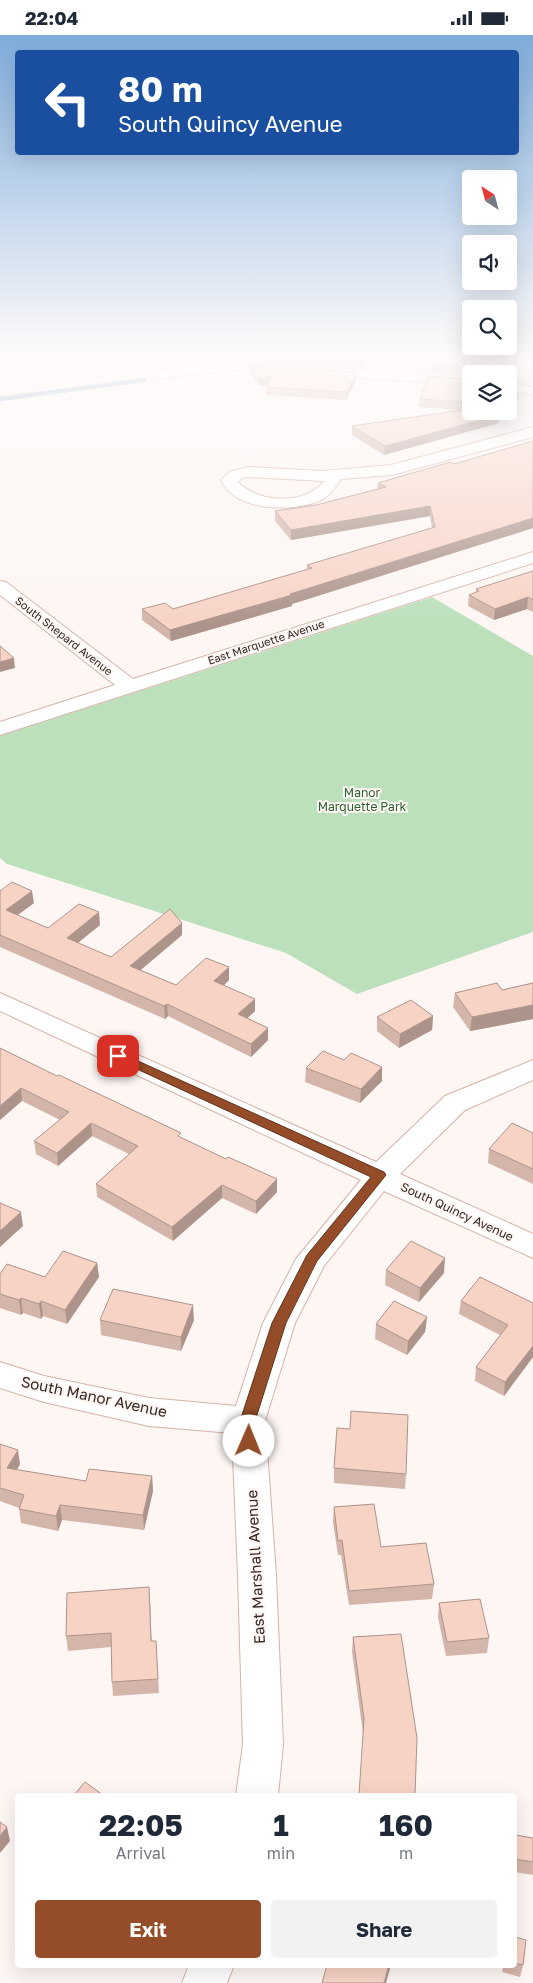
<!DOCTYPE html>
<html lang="en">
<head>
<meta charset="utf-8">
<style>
  body { margin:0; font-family:"Golos Text",sans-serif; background:#f2f2f3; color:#1f2937; height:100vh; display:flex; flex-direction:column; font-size:19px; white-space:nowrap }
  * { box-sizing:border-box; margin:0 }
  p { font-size:16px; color:#747a83 }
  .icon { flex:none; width:28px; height:28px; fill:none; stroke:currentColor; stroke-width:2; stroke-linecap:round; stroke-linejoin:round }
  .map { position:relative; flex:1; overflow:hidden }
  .side { position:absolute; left:15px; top:1758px; width:502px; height:175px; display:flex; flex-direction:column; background:#fff; border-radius:5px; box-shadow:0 5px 20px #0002 }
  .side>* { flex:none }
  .guide { position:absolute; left:15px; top:15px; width:504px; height:105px; border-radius:5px; box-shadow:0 5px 20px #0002; background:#1a4fa0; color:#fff; overflow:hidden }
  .needle { width:32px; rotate:324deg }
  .controls { position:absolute; left:462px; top:135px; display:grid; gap:10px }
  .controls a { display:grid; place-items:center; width:55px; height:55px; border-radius:5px; background:#fff; box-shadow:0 5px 20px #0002; font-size:25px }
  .pin { position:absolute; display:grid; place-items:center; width:42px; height:42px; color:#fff; margin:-21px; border-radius:10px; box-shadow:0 2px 8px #0006 }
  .me { position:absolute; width:55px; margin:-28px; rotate:1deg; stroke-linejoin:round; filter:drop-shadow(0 0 4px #0008) }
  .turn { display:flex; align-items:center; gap:18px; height:105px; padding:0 20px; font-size:22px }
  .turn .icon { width:65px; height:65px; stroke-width:2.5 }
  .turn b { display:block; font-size:35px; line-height:42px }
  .eta { display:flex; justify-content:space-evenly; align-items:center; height:85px; text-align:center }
  .eta b { font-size:30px; font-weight:700; line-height:35px }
  .button { display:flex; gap:10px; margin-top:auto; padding:10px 20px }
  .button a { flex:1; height:58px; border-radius:5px; background:#944d28; color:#fff; font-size:20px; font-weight:700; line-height:58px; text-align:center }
  .button a+a { background:#f2f2f3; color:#1f2937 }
  .status { display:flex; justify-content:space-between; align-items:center; height:35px; padding:0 25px; background:#fff; direction:ltr }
  .status svg { height:14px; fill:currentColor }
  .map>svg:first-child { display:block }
  .green { fill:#bce0bc }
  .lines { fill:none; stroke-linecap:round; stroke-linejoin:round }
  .stream { stroke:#83a1c7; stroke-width:4.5 }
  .minor-casing { stroke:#d5b2a6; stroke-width:2 }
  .minor { fill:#fff; fill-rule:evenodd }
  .wall { fill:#d4b5aa }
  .shaded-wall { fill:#ad948b }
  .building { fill:#f7d3c6; stroke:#ad948b }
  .route { fill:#944d28; stroke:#60321a }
  .labels { text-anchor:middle; stroke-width:4; stroke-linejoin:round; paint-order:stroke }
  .far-street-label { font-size:11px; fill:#362824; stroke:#fdf6f3 }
  .park-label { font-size:12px; fill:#2e6131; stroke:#fdf6f3 }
  .street-label { font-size:12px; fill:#362824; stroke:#fdf6f3 }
  .near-street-label { font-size:15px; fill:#362824; stroke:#fdf6f3 }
</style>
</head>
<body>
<div class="status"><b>22:04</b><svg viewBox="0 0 49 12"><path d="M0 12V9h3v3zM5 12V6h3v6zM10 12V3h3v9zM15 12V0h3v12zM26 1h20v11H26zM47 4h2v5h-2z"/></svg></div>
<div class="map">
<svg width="533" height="1948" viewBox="0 0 533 1948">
  <rect width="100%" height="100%" fill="#fdf6f3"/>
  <path class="green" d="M 432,562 L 533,621 L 533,897 L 357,959 L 286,918 L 7,829 L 0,823 L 0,701 Z"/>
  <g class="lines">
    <path class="stream" d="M 0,364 L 144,345"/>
    <defs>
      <path id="minor" d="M 396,318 L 410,318 L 402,337 L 471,342 L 471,350 L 235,335 L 156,344 L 149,340 L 156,336 L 235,327 L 389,337 Z
        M 509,347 L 533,352 L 533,360 L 509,355 Z
        M 533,392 L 533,402 L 392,440 L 341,444 C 336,452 331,459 323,464 C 297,478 233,477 221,445 L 231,436 L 249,432 L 323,436 L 391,430 ZM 249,442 L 323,446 L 324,446 C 305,471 258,468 238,447 L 242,443 Z
        M 533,517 L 533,528 L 0,700 L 0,687 L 115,650 L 0,560 L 0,546 L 6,547 L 133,644 Z
        M 0,958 L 376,1127 L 445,1061 L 533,1025 L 533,1045 L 465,1075 L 400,1139 L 533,1199 L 533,1223 L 384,1156 L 324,1231 L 295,1288 L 265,1386 L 276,1540 L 283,1710 L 278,1760 L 236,1760 L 243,1710 L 238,1540 L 232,1398 L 149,1391 L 44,1367 L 0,1353 L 0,1327 L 44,1341 L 149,1363 L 236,1371 L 263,1288 L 296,1224 L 361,1145 L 0,976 Z
        M 189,1930 L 234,1930 L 227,1948 L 182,1948 Z"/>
    </defs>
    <use href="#minor" class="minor-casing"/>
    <use href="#minor" class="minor"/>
  </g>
  <path class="wall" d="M 116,318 L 147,318 L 122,321 Z
    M 234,318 L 368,318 L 361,333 L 240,325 Z
    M 437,318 L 471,318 L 461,339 L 432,337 L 432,330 Z
    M 249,330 L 356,337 L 356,345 L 346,365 L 266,360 L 266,352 L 267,350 L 259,351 L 250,338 Z
    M 471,344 L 471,376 L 501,376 L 499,378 L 499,388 L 384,420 L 352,400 L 352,391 L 461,375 L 419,372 L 420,364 Z
    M 378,448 L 533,493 L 292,569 L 292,571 L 171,606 L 142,585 L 142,574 L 173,574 L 307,534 L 307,530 L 432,493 L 430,481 L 291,505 L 275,486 L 275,476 L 316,470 L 377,454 Z
    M 533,536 L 533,577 L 527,574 L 494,585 L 468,571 L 469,560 L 476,557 L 476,554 Z
    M 0,856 L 34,868 L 17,880 L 48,893 L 100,890 L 77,908 L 111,922 L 182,888 L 182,900 L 141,935 L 176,950 L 229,945 L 224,950 L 255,976 L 247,983 L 268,993 L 268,1005 L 251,1022 L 168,981 L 165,984 L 0,912 Z
    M 533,948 L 533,984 L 470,996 L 453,972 L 455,958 L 502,955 Z
    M 433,981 L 432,995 L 399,1013 L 377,996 L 377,982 Z
    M 0,1013 L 181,1103 L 277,1157 L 256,1179 L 222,1163 L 173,1206 L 97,1162 L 96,1149 L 129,1119 L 92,1101 L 58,1131 L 36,1119 L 34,1106 L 60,1085 L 22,1066 Z
    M 306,1033 L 382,1046 L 360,1068 L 305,1047 Z
    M 533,1098 L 533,1149 L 488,1128 L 489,1114 Z
    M 97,1228 L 99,1242 L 67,1289 L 43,1281 L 41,1284 L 23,1278 L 21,1280 L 0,1273 L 0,1239 L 45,1242 Z
    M 386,1235 L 444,1238 L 419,1267 L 385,1250 Z
    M 461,1266 L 533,1268 L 533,1322 L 504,1361 L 475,1346 L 476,1332 L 500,1300 L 459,1279 Z
    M 427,1282 L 425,1297 L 407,1320 L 375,1304 L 376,1289 Z
    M 100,1285 L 194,1285 L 181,1316 L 101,1300 Z
    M 0,1409 L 20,1429 L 17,1435 L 86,1446 L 152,1441 L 153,1456 L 144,1495 L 62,1485 L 58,1496 L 21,1488 L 19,1473 L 0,1466 Z
    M 334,1433 L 406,1439 L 405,1454 L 334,1448 Z
    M 334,1472 L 381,1512 L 434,1549 L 432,1564 L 349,1570 L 341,1520 L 338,1520 L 333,1487 Z
    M 150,1566 L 151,1606 L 156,1606 L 159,1658 L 113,1661 L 112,1647 L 111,1612 L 68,1616 L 66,1601 Z
    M 439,1568 L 489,1603 L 487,1618 L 446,1621 L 438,1582 Z
    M 401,1599 L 363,1698 L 352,1617 L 353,1602 Z
    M 515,1800 L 533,1803 L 533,1840 L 515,1837 Z
    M 515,1902 L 523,1930 L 520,1942 L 502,1937 L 503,1932 L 492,1930 L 515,1930 Z"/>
  <path class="shaded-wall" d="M 121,318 L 147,318 L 122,321 Z
    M 365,318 L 368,318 L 361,333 L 361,326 Z
    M 468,318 L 471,318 L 461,339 L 462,332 Z
    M 356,337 L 356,345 L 346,365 L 347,357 Z
    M 272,341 L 272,349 L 259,351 L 259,343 Z
    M 519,357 L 518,365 L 509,372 L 509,364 Z
    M 499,380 L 499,388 L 384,420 L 385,411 Z
    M 430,471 L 430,481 L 291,505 L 291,495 Z
    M 533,483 L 533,493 L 292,569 L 292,571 L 171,606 L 170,595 Z
    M 528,562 L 527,574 L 494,585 L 495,574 Z
    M 14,623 L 15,633 L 0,637 L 0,627 Z
    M 32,856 L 34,868 L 7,888 L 6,875 Z
    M 99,877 L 100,890 L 68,916 L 67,903 Z
    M 182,888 L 182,900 L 131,943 L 130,931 Z
    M 229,932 L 229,945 L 215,959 L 214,946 Z
    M 255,964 L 255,976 L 238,992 L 238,979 Z
    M 167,969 L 168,981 L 165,984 L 164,971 Z
    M 533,970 L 533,984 L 470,996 L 472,982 Z
    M 433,981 L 432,995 L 399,1013 L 400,999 Z
    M 268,993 L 268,1005 L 251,1022 L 251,1009 Z
    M 382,1032 L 382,1046 L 360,1068 L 361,1054 Z
    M 21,1053 L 22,1066 L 0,1085 L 0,1071 Z
    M 91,1088 L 92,1101 L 58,1131 L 57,1118 Z
    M 277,1144 L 277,1157 L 256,1179 L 256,1166 Z
    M 222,1150 L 222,1163 L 173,1206 L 172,1192 Z
    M 21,1177 L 23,1191 L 0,1212 L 0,1196 Z
    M 445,1223 L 444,1238 L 419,1267 L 420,1253 Z
    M 97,1228 L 99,1242 L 67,1289 L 65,1275 Z
    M 21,1263 L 23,1278 L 21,1280 L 19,1265 Z
    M 41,1266 L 43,1281 L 41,1284 L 39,1269 Z
    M 193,1270 L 194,1285 L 181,1316 L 181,1302 Z
    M 427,1282 L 425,1297 L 407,1320 L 408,1306 Z
    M 533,1311 L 533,1322 L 504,1361 L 505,1347 Z
    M 18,1415 L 20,1429 L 9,1448 L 7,1433 Z
    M 152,1441 L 153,1456 L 144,1495 L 143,1480 Z
    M 60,1470 L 62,1485 L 58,1496 L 56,1481 Z
    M 149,1552 L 150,1566 L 152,1620 L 151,1606 Z
    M 7,1792 L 10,1806 L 0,1818 L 0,1801 Z
    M 389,1930 L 391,1930 L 386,1948 L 384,1948 Z"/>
  <path class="building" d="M 239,318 L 365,318 L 361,326 L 240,318 Z
    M 437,318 L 468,318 L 462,332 L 432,330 Z
    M 249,330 L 356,337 L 347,357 L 266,352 L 272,341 L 259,343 Z
    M 428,341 L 471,344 L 471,376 L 498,376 L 499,380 L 385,411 L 352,391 L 462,375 L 462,367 L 420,364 Z
    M 509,353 L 519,357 L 509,364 Z
    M 533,406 L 533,483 L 290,559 L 292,560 L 170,595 L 142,574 L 165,568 L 173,574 L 312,533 L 307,530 L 435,492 L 430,471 L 291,495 L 275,476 L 316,470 L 386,452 L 378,448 L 450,427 L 454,429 Z
    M 533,536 L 533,565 L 528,562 L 495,574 L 469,560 L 479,556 L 476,554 Z
    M 0,611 L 14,623 L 0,627 Z
    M 12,847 L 32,856 L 6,875 L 48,893 L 79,869 L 99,877 L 67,903 L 111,922 L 170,874 L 182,888 L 130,931 L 176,950 L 206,923 L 229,932 L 214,946 L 255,964 L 238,979 L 268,993 L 251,1009 L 167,969 L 164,971 L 0,900 L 0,856 Z
    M 497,948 L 502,955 L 533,948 L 533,970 L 472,982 L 455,958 Z
    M 411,965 L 433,981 L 400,999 L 377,982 Z
    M 0,1013 L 57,1041 L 59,1040 L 181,1098 L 178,1101 L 226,1124 L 228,1122 L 277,1144 L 256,1166 L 222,1150 L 172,1192 L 96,1149 L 138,1111 L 91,1088 L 57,1118 L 34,1106 L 69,1077 L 21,1053 L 0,1071 Z
    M 323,1016 L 344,1025 L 351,1018 L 382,1032 L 361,1054 L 306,1033 Z
    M 512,1088 L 533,1098 L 533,1134 L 489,1114 Z
    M 0,1168 L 21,1177 L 0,1196 Z
    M 411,1206 L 445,1223 L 420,1253 L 386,1235 Z
    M 63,1216 L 97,1228 L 65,1275 L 41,1266 L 39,1269 L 21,1263 L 19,1265 L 0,1259 L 0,1239 L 7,1229 L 45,1242 Z
    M 480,1242 L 533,1268 L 533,1311 L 505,1347 L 476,1332 L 508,1290 L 461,1266 Z
    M 113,1254 L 193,1270 L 181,1302 L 100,1285 Z
    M 394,1266 L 427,1282 L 408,1306 L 376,1289 Z
    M 351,1376 L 408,1380 L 406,1439 L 334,1433 L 337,1393 L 350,1394 Z
    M 0,1409 L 18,1415 L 7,1433 L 86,1446 L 89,1434 L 152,1441 L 143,1480 L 60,1470 L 56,1481 L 19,1474 L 24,1460 L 0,1453 Z
    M 374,1469 L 381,1512 L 426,1508 L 434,1549 L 349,1556 L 342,1505 L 338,1506 L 334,1472 Z
    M 149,1552 L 151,1606 L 156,1606 L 158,1644 L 112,1647 L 111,1598 L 66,1601 L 67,1558 Z
    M 480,1564 L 489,1603 L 447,1607 L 439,1568 Z
    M 401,1599 L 417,1703 L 415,1760 L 359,1760 L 364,1684 L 353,1602 Z
    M 85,1747 L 103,1760 L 74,1760 Z
    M 0,1787 L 7,1792 L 0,1801 Z
    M 515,1800 L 533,1803 L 533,1827 L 515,1824 Z
    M 515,1902 L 526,1905 L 523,1930 L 515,1928 Z
    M 327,1930 L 389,1930 L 384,1948 L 322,1948 Z"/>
  <linearGradient id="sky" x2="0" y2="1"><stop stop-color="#7facdb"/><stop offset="0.54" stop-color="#fefbfa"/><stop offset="1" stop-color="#fefbfa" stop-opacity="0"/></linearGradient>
  <rect width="533" height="590" fill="url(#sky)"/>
  <path class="route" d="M 118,1017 L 384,1137 L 386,1140 L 317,1226 L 286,1288 L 255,1386 L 257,1406 L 254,1410 L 249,1412 L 244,1410 L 240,1386 L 272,1288 L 307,1220 L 371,1142 L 113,1023 L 113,1018 Z"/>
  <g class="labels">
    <g class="far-street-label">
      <text transform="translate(64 601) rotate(38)" y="4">South Shepard Avenue</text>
      <text transform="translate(266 607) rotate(-18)" y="4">East Marquette Avenue</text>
    </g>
    <g class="park-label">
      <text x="362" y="762">Manor<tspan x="362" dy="14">Marquette Park</tspan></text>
    </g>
    <g class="street-label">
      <text transform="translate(457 1177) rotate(25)" y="4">South Quincy Avenue</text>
    </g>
    <g class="near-street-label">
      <text transform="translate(94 1362) rotate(12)" y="5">South Manor Avenue</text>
      <text transform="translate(256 1532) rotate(-93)" y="5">East Marshall Avenue</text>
    </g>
  </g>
</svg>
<div class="controls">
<a><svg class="needle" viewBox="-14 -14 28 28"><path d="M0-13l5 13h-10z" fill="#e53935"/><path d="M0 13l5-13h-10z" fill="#747a83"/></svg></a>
<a><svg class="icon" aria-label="sound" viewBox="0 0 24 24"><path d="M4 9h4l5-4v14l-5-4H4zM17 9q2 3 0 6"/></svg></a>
<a><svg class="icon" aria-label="search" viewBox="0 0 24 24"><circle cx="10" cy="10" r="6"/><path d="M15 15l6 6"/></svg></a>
<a><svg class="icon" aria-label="layers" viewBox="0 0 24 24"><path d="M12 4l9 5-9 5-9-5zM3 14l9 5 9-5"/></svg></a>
</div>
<div class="pin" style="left:118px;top:1021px;background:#d93025"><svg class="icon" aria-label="arrive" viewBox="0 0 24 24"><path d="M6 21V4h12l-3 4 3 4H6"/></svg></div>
<svg class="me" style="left:249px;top:1406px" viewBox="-20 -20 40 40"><circle r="19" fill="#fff"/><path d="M0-13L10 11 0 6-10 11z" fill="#944d28"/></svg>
<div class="guide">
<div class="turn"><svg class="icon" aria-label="left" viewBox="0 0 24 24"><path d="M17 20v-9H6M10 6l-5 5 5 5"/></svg><div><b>80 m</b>South Quincy Avenue</div></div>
</div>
<section class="side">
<div class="eta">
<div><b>22:05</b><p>Arrival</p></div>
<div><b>1</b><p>min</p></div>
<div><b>160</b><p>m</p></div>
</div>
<div class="button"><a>Exit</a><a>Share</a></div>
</section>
</div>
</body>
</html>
